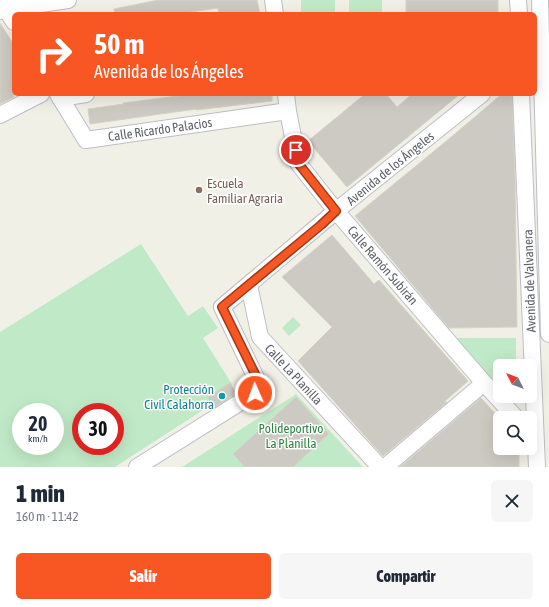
<!DOCTYPE html>
<html lang="es">
<head>
<meta charset="utf-8">
<style>
  body { margin:0; font-family:"Asap Condensed",sans-serif; background:#f6f6f7; color:#1f2937; height:100vh; display:flex; flex-direction:column; font-size:15px; white-space:nowrap }
  * { box-sizing:border-box; margin:0 }
  p { font-size:13px; color:#747a83 }
  .icon { flex:none; width:22px; height:22px; fill:none; stroke:currentColor; stroke-width:2; stroke-linecap:round; stroke-linejoin:round }
  .map { position:relative; height:467px; overflow:hidden }
  .panel { display:flex; flex-direction:column; background:#fff; flex:1 }
  .panel>* { flex:none }
  .top-card { position:absolute; left:12px; top:12px; width:525px; height:84px; border-radius:6px; box-shadow:0 4px 16px #0002; background:#f85724; color:#fff; overflow:hidden }
  .needle { width:26px; rotate:312deg }
  .tools { position:absolute; left:493px; top:359px; display:grid; gap:8px }
  .tools a { display:grid; place-items:center; width:44px; height:44px; border-radius:6px; background:#fff; box-shadow:0 4px 16px #0002; font-size:20px }
  .speed { position:absolute; left:12px; top:403px; display:flex; gap:8px; font-size:20px; font-weight:700; text-align:center }
  .speed>* { display:grid; place-content:center; width:52px; height:52px; border-radius:50%; background:#fff; box-shadow:0 4px 16px #0002; line-height:1 }
  .speed small { font-size:10px; font-weight:400 }
  .speed .limit { border:6px solid #d22; background:#fff; color:#111 }
  .pin { position:absolute; display:grid; place-items:center; width:34px; height:34px; color:#fff; margin:-17px; border:2px solid #fff; border-radius:50%; box-shadow:0 1px 4px #0007 }
  .me { position:absolute; width:44px; margin:-22px; rotate:358deg; stroke-linejoin:round; filter:drop-shadow(0 0 3px #0008) }
  .turn { display:flex; align-items:center; gap:14px; height:84px; padding:0 16px; font-size:18px }
  .turn .icon { width:52px; height:52px; stroke-width:2.5 }
  .turn b { display:block; font-size:28px; line-height:34px }
  .round { display:grid; place-items:center; flex:none; width:42px; height:42px; border-radius:6px; background:#f6f6f7 }
  .headline { display:flex; align-items:center; justify-content:space-between; height:68px; padding:0 16px }
  h1 { font-size:24px; font-weight:800; line-height:30px }
  .cta { display:flex; gap:8px; margin-top:auto; padding:8px 16px }
  .cta a { flex:1; height:46px; border-radius:6px; background:#f85724; color:#fff; font-size:16px; font-weight:800; line-height:46px; text-align:center }
  .cta a+a { background:#f6f6f7; color:#1f2937 }
  .map>svg:first-child { display:block }
  .green { fill:#c0eac7; fill-rule:evenodd }
  .building { fill:#cccac2; stroke:#d6d3c3 }
  .lines { fill:none; stroke-linecap:round; stroke-linejoin:round }
  .minor-casing { stroke:#bdbec5; stroke-width:18 }
  .minor { stroke:#fff; stroke-width:16 }
  .route-casing { stroke:#a13917; stroke-width:10 }
  .route { stroke:#f85724; stroke-width:7 }
  .education-dot { fill:#8d6e63; stroke:#fff; stroke-width:1.5 }
  .culture-dot { fill:#0f9aa8; stroke:#fff; stroke-width:1.5 }
  .labels { text-anchor:middle; stroke-width:3; stroke-linejoin:round; paint-order:stroke }
  .street-label { font-size:13px; fill:#5d6067; stroke:#fff }
  .education-label { font-size:13px; fill:#785e54; stroke:#fff; text-anchor:start }
  .culture-label { font-size:13px; fill:#0d838f; stroke:#fff; text-anchor:end }
  .park-label { font-size:13px; fill:#2e8640; stroke:#fff }
</style>
</head>
<body>
<div class="map">
<svg width="549" height="467" viewBox="0 0 549 467">
  <rect width="100%" height="100%" fill="#f1f0e6"/>
  <path class="green" d="M 301,0 L 335,0 L 335,14 L 301,14 Z
    M 349,0 L 382,0 L 382,14 L 349,14 Z
    M 141,244 L 188,316 L 203,306 L 218,328 L 203,338 L 232,384 L 231,392 L 115,467 L 0,467 L 0,332 ZM 21,412 L 55,412 L 55,446 L 21,446 ZM 81,412 L 115,412 L 115,446 L 81,446 Z
    M 293,317 L 301,325 L 289,336 L 282,328 Z
    M 453,338 L 516,338 L 516,366 L 500,366 L 500,395 Z
    M 296,394 L 363,467 L 182,467 Z"/>
  <path class="building" d="M 158,0 L 257,0 L 260,14 L 219,14 L 218,8 L 177,14 L 115,14 L 114,9 Z
    M 406,0 L 498,0 L 498,14 L 406,14 Z
    M 0,23 L 14,45 L 14,97 L 0,104 Z
    M 194,94 L 195,95 L 205,94 L 272,94 L 272,101 L 196,110 L 196,109 L 90,124 L 88,109 L 124,104 L 123,103 Z
    M 365,94 L 386,94 L 397,107 L 412,94 L 460,94 L 347,187 L 308,141 Z
    M 502,94 L 509,94 L 512,96 L 515,180 L 517,327 L 449,328 L 355,216 L 450,138 Z
    M 332,235 L 374,284 L 379,280 L 468,381 L 444,402 L 447,402 L 383,456 L 298,361 L 332,327 L 282,277 Z
    M 230,383 L 236,394 L 214,408 L 208,397 Z
    M 296,397 L 329,434 L 293,467 L 245,467 L 233,454 Z
    M 481,398 L 500,419 L 500,448 L 519,448 L 519,467 L 400,467 Z"/>
  <g class="lines">
    <defs>
      <path id="minor" d="M 3,0 L 6,9 L 14,22
        M 273,0 L 275,14
        M 518,0 L 519,14
        M 540,0 L 549,334
        M 0,11 L 6,9 L 68,0
        M 58,94 L 86,140 L 288,111
        M 286,94 L 288,111 L 298,163 L 336,211 L 484,383 L 516,418
        M 521,94 L 537,467
        M 60,98 L 86,94
        M 0,115 L 41,94
        M 249,285 L 260,337 L 380,467
        M 137,467 L 255,393 L 257,380 L 222,307 L 336,211 L 482,94
        M 385,467 L 484,383"/>
    </defs>
    <use href="#minor" class="minor-casing"/>
    <use href="#minor" class="minor"/>
  </g>
  <g class="lines">
    <defs>
      <path id="route" d="M 255,393 L 258,380 L 222,307 L 321,225 L 336,211 L 298,163 L 296,150"/>
    </defs>
    <use href="#route" class="route-casing"/>
    <use href="#route" class="route"/>
  </g>
  <circle class="education-dot" cx="199" cy="190" r="4"/>
  <circle class="culture-dot" cx="222" cy="396" r="4"/>
  <g class="labels">
    <g class="street-label">
      <text transform="translate(160 129) rotate(-8)" y="5">Calle Ricardo Palacios</text>
      <text transform="translate(390 168) rotate(-39)" y="5">Avenida de los Ángeles</text>
      <text transform="translate(383 265) rotate(49)" y="5">Calle Ramón Subirán</text>
      <text transform="translate(529 281) rotate(-92)" y="5">Avenida de Valvanera</text>
      <text transform="translate(294 374) rotate(47)" y="5">Calle La Planilla</text>
    </g>
    <g class="education-label">
      <text x="207" y="188">Escuela<tspan x="207" dy="15">Familiar Agraria</tspan></text>
    </g>
    <g class="culture-label">
      <text x="214" y="394">Protección<tspan x="214" dy="15">Civil Calahorra</tspan></text>
    </g>
    <g class="park-label">
      <text x="291" y="433">Polideportivo<tspan x="291" dy="15">La Planilla</tspan></text>
    </g>
  </g>
</svg>
<div class="tools">
<a><svg class="needle" viewBox="-14 -14 28 28"><path d="M0-13l5 13h-10z" fill="#e53935"/><path d="M0 13l5-13h-10z" fill="#747a83"/></svg></a>
<a><svg class="icon" aria-label="search" viewBox="0 0 24 24"><circle cx="10" cy="10" r="6"/><path d="M15 15l6 6"/></svg></a>
</div>
<div class="speed"><div>20<small>km/h</small></div><div class="limit">30</div></div>
<div class="pin" style="left:296px;top:150px;background:#d93025"><svg class="icon" aria-label="arrive" viewBox="0 0 24 24"><path d="M6 21V4h12l-3 4 3 4H6"/></svg></div>
<svg class="me" style="left:255px;top:393px" viewBox="-20 -20 40 40"><circle r="17" fill="#f85724" stroke="#fff" stroke-width="3"/><path d="M0-11L8 9 0 5-8 9z" fill="#fff"/></svg>
<div class="top-card">
<div class="turn"><svg class="icon" aria-label="right" viewBox="0 0 24 24"><path d="M7 20v-9h11M14 6l5 5-5 5"/></svg><div><b>50 m</b>Avenida de los Ángeles</div></div>
</div>
</div>
<section class="panel">
<div class="headline"><div><h1>1 min</h1><p>160 m · 11:42</p></div><a class="round"><svg class="icon" aria-label="close" viewBox="0 0 24 24"><path d="M6 6l12 12M18 6L6 18"/></svg></a></div>
<div class="cta"><a>Salir</a><a>Compartir</a></div>
</section>
</body>
</html>
